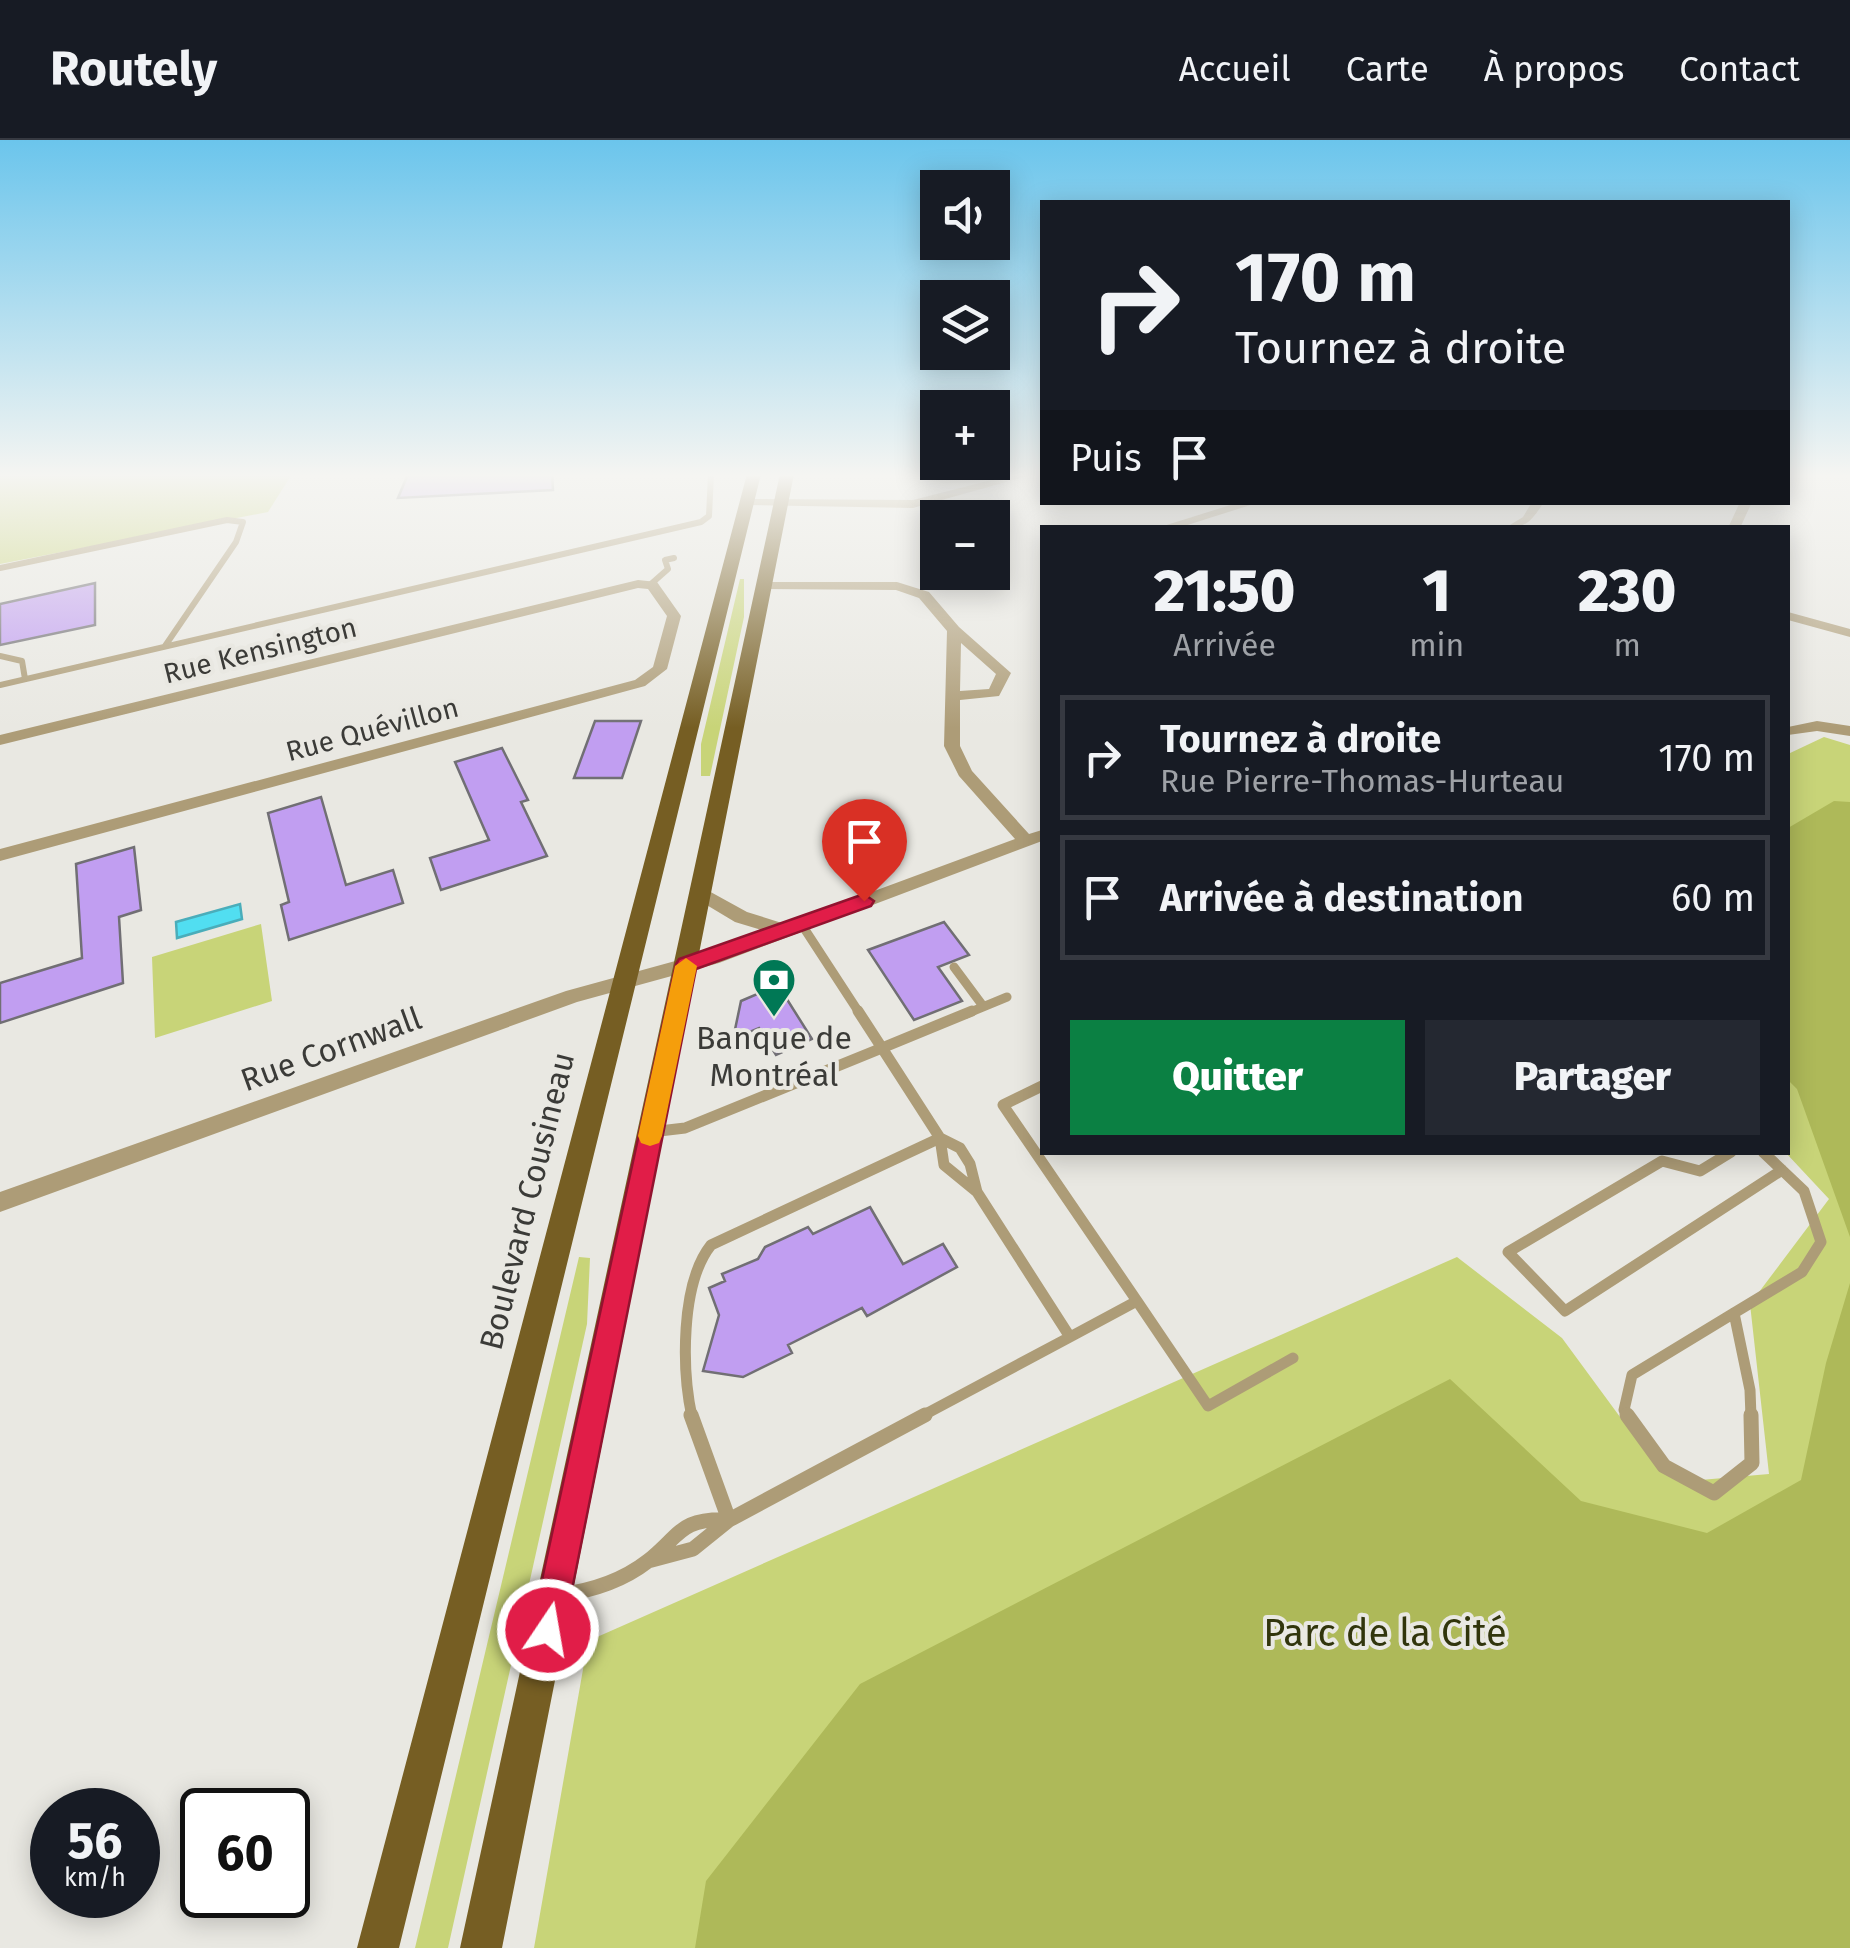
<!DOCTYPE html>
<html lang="fr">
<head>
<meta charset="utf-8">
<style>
  body { margin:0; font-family:"Fira Sans",sans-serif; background:#242831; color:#f1f3f6; height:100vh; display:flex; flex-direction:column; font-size:38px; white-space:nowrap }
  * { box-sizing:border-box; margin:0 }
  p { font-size:32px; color:#9ea1a6 }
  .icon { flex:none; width:55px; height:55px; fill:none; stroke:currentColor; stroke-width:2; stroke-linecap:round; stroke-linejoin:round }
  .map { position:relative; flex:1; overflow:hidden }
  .details { position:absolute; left:1040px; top:385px; width:750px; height:630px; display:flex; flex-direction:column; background:#171b24; border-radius:0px; box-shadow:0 5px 25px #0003 }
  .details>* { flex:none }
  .top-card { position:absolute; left:1040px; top:60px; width:750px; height:305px; border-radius:0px; box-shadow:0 5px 25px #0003; background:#171b24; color:#f1f3f6; overflow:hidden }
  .tools { position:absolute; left:920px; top:30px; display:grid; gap:20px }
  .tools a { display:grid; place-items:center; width:90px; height:90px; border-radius:0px; background:#171b24; box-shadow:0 5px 25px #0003; font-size:50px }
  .speed { position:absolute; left:30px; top:1648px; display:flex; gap:20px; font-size:50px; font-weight:700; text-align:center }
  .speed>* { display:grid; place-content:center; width:130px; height:130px; border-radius:50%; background:#171b24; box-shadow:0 5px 25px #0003; line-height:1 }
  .speed small { font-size:25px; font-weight:400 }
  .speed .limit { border:5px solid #111; border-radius:15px; background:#fff; color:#111 }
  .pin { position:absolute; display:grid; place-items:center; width:85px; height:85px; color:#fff; margin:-102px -42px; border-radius:50% 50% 50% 0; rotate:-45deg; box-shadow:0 0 10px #0007 }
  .pin .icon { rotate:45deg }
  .me { position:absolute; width:110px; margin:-55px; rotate:12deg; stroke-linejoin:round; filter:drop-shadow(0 0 8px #0008) }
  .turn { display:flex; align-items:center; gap:35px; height:210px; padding:0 30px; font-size:45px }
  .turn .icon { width:130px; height:130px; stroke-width:2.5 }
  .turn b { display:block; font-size:70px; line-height:85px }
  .then { display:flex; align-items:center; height:95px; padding:0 30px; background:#0003; gap:20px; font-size:38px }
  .eta { display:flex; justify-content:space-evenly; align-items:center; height:170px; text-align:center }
  .eta b { font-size:60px; font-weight:800; line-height:70px }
  .primary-button { display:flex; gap:20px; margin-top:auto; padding:20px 30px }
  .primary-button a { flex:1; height:115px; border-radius:0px; background:#0b8043; color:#fff; font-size:40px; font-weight:800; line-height:115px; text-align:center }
  .primary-button a+a { background:#242831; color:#f1f3f6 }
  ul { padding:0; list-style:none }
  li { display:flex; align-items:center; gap:30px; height:125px; margin:0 20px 15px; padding:0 10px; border:5px solid #363941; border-radius:0px }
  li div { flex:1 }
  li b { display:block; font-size:38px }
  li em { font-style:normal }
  header { display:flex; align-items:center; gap:60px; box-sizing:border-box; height:140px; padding:0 50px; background:#171b24; border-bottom:2px solid #363941 }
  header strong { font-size:48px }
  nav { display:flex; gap:55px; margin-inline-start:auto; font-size:35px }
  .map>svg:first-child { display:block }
  .green { fill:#c8d478 }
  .forest { fill:#aeb959 }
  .water { fill:#51def1; stroke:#4aadba; stroke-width:2.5 }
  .building { fill:#c19ef1; stroke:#716f74; stroke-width:2.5 }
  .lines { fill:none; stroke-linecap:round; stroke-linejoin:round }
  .lane-far3 { stroke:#ad9c77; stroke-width:6 }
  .lane-far2 { stroke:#ad9c77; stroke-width:9 }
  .lane-far1 { stroke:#ad9c77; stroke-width:11 }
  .lane { stroke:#ad9c77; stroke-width:15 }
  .street { fill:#ad9c77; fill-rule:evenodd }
  .primary { fill:#765e23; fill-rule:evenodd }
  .route { fill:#e11d48; stroke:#92132f; stroke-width:2.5 }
  .slow { fill:#f59e0b }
  .labels { text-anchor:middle; stroke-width:8; stroke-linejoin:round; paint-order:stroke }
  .far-street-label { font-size:28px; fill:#3b3b38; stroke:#e9e8e2 }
  .poi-label { font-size:32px; fill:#3b3b38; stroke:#e9e8e2 }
  .street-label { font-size:32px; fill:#3b3b38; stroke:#e9e8e2 }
  .near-park-label { font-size:38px; fill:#31350c; stroke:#e9e8e2 }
</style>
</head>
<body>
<header>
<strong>Routely</strong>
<nav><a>Accueil</a><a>Carte</a><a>À propos</a><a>Contact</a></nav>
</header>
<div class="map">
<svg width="1850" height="1808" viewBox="0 0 1850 1808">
  <rect width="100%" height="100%" fill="#e9e8e2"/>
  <path class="green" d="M 0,334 L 292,334 L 268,372 L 0,424 Z
    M 740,439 L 744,439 L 744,477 L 710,636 L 701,636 L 701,604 Z
    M 1824,597 L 1850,605 L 1850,1808 L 534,1808 L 588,1501 L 1457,1117 L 1562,1198 L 1634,1296 L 1689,1341 L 1769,1334 L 1750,1164 L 1829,1059 L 1786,1013 L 1788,614 Z
    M 261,784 L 272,861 L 155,898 L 152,817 Z
    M 579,1117 L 590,1118 L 587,1184 L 448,1808 L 415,1808 Z"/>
  <path class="forest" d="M 1834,661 L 1850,662 L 1850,1097 L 1797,949 L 1788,940 L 1788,688 Z
    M 1850,1143 L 1850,1808 L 695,1808 L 706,1741 L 860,1544 L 1450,1239 L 1581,1361 L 1707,1393 L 1801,1340 L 1826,1223 Z"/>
  <path class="water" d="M 240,764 L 242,779 L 177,798 L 176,782 Z"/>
  <path class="building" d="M 408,334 L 552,334 L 553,350 L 398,358 Z
    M 95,443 L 95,485 L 0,505 L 0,464 Z
    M 595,581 L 641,581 L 622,638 L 574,638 Z
    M 502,608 L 528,660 L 521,662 L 547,716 L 441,750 L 430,718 L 489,700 L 455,622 Z
    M 321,657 L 346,745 L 393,730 L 403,763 L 289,800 L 281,765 L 289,762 L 268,673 Z
    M 134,707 L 141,770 L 119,777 L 123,843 L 0,883 L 0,843 L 82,818 L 76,724 Z
    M 944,782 L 969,815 L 938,827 L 962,861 L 914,880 L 868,810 Z
    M 778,845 L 812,899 L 776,915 L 759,888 L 733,899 L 741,861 Z
    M 870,1067 L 903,1124 L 943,1104 L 957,1127 L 867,1176 L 862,1168 L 788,1205 L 792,1213 L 743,1237 L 703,1231 L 719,1175 L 709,1148 L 725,1141 L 722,1134 L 758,1119 L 765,1107 L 808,1087 L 813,1094 Z"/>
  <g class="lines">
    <path class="lane-far3" d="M 0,428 L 227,380 L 243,382 L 236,402 L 165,506
      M 651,444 L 668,429 L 665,420 L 674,418
      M 0,516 L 22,521 L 25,539
      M 0,545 L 701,382 L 709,376 L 711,334"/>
    <path class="lane-far2" d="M 802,785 L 860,874
      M 954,827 L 983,866
      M 966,874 L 1007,857"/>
    <path class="lane-far1" d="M 972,871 L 882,908 L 940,998 L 960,1008 L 970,1024 L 977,1052 L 1070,1197 L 1137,1161 L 1003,965 L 1042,946
      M 651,992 L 685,988 L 882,908 L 858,871
      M 940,998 L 944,1025 L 977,1052
      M 1731,1012 L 1700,1031 L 1662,1021 L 1508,1112 L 1565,1171 L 1782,1030
      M 1137,1161 L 1208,1266 L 1293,1218
      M 1734,1173 L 1750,1250 L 1751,1277
      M 1734,1173 L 1802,1132 L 1821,1102 L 1804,1051 L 1763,1012
      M 692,1277 C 682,1231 680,1144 711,1105 L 940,998
      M 920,1277 L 1070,1197
      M 1629,1277 L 1624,1270 L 1632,1235 L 1734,1173"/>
    <path class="lane" d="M 691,1275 L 729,1380
      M 1627,1275 L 1664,1326 L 1714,1353 L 1752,1323 L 1751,1275
      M 648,1421 L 693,1409 L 729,1380 L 925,1275
      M 559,1455 C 591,1451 621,1442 648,1421 C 681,1395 679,1378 729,1380"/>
    <path class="street" d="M 1015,334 L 1035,334 L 913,368 L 747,365 L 741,362 L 747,359 L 913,360 Z
      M 1240,362 L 1260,362 L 1178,388 L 1157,388 Z
      M 1532,362 L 1544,362 C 1532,380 1527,388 1505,388 L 1523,377 Z
      M 1740,362 L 1752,362 L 1740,388 L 1728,388 Z
      M 638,440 L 657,442 L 681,476 L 667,529 L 645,546 L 0,721 L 0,709 L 635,540 L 653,527 L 667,476 L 648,449 L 638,448 L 0,605 L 0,595 Z
      M 759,442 L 897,442 L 929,452 L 959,487 L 1011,533 L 999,556 L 960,560 L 960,606 L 972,631 L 1029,694 L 1042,690 L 1042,701 L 719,823 L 577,862 L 0,1072 L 0,1052 L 566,851 L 708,812 L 765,791 L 735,782 L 695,758 L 692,754 L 695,750 L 707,750 L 747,772 L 785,784 L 1015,699 L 959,636 L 944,606 L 947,491 L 919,458 L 896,450 L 764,449 L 759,448 ZM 961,503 L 996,534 L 989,549 L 960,551 Z
      M 1788,472 L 1850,489 L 1850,497 L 1788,480 Z
      M 1817,581 L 1850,586 L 1850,596 L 1817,591 L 1788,595 L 1788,587 Z"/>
    <path class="primary" d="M 747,334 L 761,334 L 399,1808 L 357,1808 Z
      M 780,334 L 794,334 L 502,1808 L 460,1808 Z"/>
  </g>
  <linearGradient id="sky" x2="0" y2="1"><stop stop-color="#6bc5ec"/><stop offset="0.57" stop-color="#f5f5f2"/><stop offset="1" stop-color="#f5f5f2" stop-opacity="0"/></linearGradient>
  <rect width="1850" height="588" fill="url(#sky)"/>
  <path class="route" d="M 864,754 L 874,761 L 871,766 L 696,829 L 564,1490 L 559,1502 L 548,1507 L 536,1502 L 531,1490 L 676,824 L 679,819 Z"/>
  <path class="slow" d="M 686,818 L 697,826 L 662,996 L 659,1003 L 650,1006 L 641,1003 L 638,996 L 675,826 Z"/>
  <defs>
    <symbol id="bank-pin" viewBox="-11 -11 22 30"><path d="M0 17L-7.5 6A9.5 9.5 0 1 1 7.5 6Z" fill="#007855" stroke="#e9e8e2"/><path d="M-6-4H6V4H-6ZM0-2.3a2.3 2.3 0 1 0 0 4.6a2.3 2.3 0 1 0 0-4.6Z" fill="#fff"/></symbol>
  </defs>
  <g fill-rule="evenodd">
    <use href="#bank-pin" x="749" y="815" width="50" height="68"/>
  </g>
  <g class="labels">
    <g class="far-street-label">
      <text transform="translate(260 510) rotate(-14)" y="10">Rue Kensington</text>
      <text transform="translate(372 589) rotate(-15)" y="10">Rue Quévillon</text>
    </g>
    <g class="poi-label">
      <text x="774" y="909">Banque de<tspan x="774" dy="37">Montréal</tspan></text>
    </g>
    <g class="street-label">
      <text transform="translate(331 909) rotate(-20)" y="11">Rue Cornwall</text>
      <text transform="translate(527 1061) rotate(-76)" y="11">Boulevard Cousineau</text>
    </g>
    <g class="near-park-label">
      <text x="1385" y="1506">Parc de la Cité</text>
    </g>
  </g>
</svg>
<div class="tools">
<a><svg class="icon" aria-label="sound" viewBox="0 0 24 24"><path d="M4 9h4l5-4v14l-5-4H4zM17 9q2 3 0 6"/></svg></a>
<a><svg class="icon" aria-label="layers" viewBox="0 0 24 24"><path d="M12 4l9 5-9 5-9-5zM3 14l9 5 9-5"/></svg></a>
<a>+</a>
<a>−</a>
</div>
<div class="speed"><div>56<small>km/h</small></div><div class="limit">60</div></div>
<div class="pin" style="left:864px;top:761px;background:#d93025"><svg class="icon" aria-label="arrive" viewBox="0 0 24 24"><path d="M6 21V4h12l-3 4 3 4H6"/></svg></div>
<svg class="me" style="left:548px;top:1490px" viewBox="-20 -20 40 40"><circle r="17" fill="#e11d48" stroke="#fff" stroke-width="3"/><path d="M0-11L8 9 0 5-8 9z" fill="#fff"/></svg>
<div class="top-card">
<div class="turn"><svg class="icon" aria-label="right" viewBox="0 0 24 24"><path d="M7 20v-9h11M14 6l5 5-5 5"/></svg><div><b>170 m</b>Tournez à droite</div></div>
<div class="then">Puis<svg class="icon" aria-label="arrive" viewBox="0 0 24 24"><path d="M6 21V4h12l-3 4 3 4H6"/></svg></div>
</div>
<section class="details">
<div class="eta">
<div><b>21:50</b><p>Arrivée</p></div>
<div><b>1</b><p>min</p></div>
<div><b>230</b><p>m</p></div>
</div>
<ul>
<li><svg class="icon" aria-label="right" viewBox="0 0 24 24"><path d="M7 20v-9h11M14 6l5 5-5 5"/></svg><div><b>Tournez à droite</b><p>Rue Pierre-Thomas-Hurteau</p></div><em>170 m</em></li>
<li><svg class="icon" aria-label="arrive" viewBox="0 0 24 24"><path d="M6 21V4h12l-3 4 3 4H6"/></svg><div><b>Arrivée à destination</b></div><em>60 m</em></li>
</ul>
<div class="primary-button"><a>Quitter</a><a>Partager</a></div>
</section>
</div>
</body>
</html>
